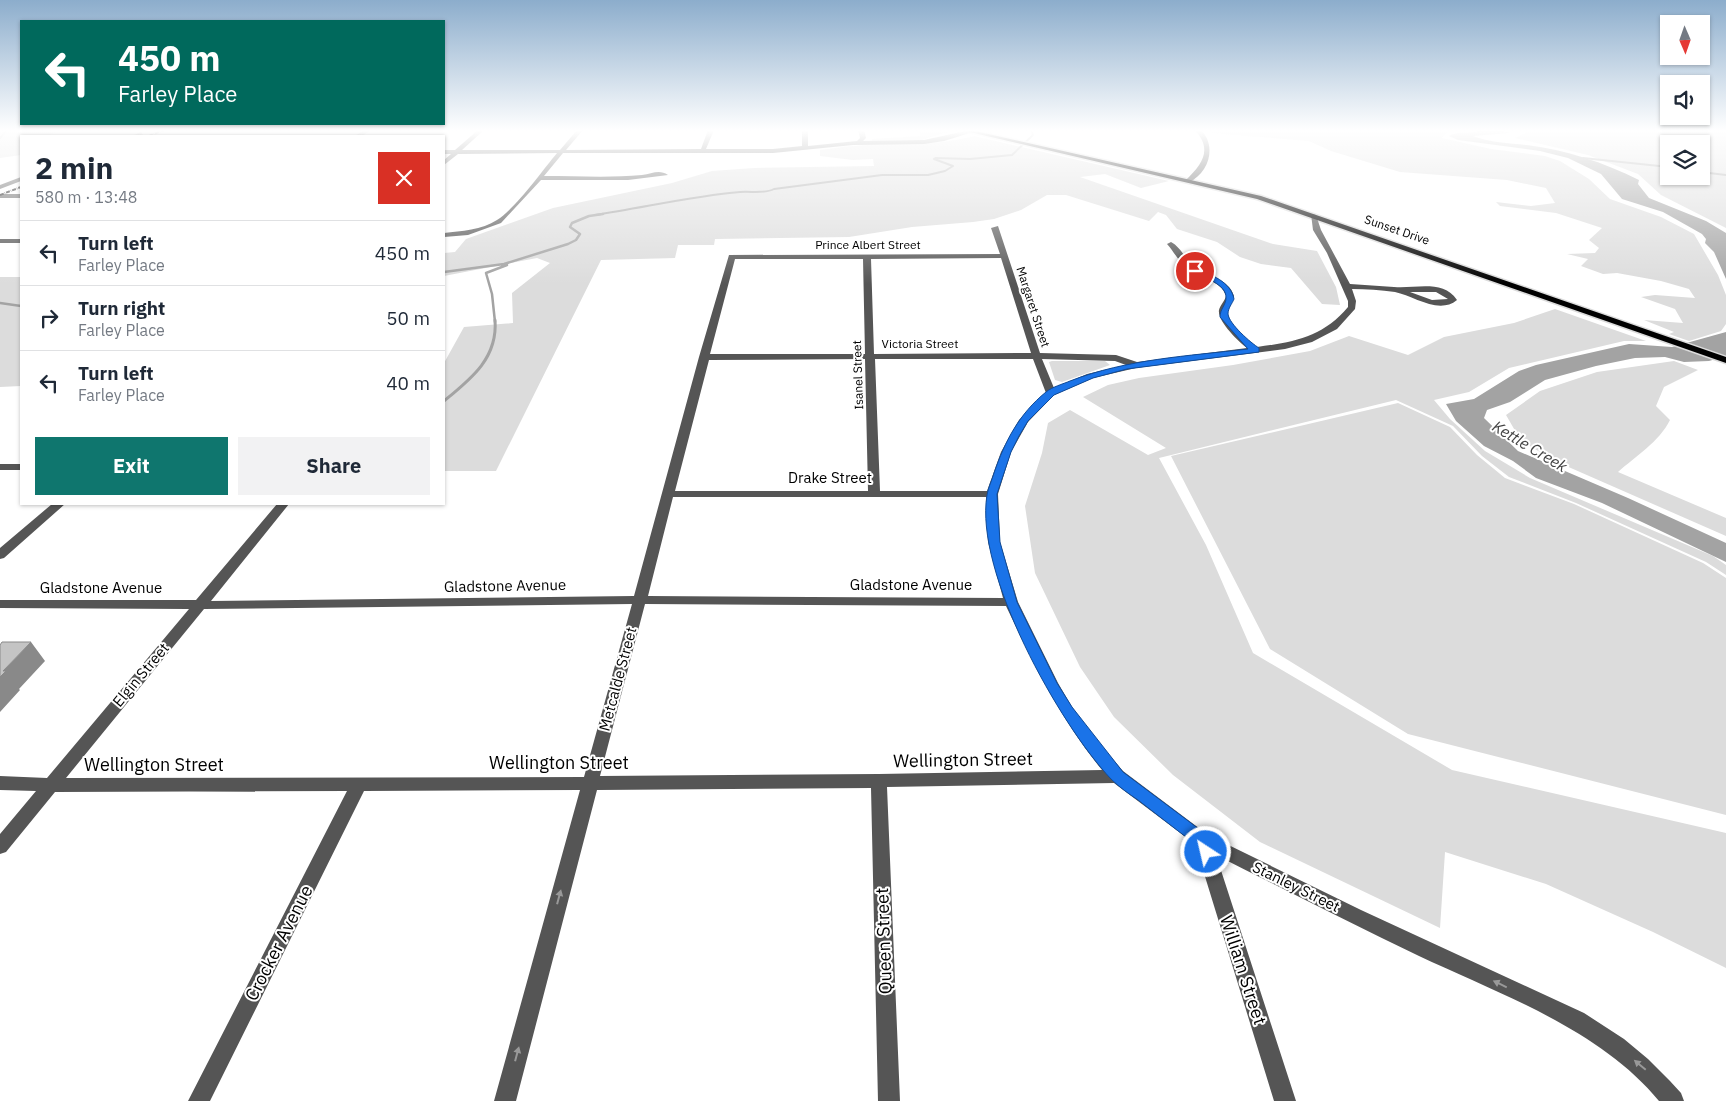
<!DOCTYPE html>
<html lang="en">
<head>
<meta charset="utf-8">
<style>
  body { margin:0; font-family:"IBM Plex Sans",sans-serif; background:#f2f2f3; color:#1f2937; height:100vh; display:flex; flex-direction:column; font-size:19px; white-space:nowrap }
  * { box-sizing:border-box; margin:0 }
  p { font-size:16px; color:#747a83 }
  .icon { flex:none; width:28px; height:28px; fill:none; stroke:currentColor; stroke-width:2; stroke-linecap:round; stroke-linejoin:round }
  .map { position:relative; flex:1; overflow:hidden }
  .drawer { position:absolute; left:20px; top:135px; width:425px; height:370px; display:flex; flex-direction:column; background:#fff; border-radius:0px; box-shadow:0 1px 4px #0004 }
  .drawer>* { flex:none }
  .banner { position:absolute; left:20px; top:20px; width:425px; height:105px; border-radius:0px; box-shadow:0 1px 4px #0004; background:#00695c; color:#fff; overflow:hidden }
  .needle { width:32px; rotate:178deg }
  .fabs { position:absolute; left:1660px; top:15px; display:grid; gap:10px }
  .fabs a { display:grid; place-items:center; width:50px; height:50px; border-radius:0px; background:#fff; box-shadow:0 1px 4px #0004; font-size:25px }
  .pin { position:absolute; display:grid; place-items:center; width:42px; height:42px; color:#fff; margin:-21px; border:2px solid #fff; border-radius:50%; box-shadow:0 1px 5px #0007 }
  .me { position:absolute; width:55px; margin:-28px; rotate:325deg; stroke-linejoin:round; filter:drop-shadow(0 0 4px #0008) }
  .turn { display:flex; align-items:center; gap:18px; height:105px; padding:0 15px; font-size:22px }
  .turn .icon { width:65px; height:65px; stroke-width:2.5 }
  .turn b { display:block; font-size:35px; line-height:42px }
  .round { display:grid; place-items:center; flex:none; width:52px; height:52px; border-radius:0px; background:#f2f2f3 }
  .head { display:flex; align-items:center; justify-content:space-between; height:85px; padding:0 15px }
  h1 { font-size:30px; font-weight:800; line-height:38px }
  .action { display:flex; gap:10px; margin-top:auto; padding:10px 15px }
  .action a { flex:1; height:58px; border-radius:0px; background:#0f766e; color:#fff; font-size:20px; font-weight:800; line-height:58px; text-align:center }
  .action a+a { background:#f2f2f3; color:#1f2937 }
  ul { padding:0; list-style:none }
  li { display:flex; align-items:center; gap:15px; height:65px; padding:0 15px; border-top:1px solid #e0e1e3 }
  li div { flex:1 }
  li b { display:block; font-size:19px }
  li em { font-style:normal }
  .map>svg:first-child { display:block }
  .green { fill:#dcdcdc; fill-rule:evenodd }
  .water { fill:#a3a3a3 }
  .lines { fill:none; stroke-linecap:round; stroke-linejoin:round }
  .stream-far2 { stroke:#a3a3a3; stroke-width:2 }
  .stream-far1 { stroke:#a3a3a3; stroke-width:2.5 }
  .stream { stroke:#a3a3a3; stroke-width:3 }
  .major-casing { stroke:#dbdbdb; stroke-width:3 }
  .minor { fill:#555; fill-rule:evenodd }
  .major { fill:#000; fill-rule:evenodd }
  .rail { stroke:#000; stroke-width:2; stroke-dasharray:4 1 0.5 1; stroke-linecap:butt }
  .shaded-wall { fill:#898989 }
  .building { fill:#c4c4c4; stroke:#898989 }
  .oneway { fill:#999 }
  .route { fill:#1a73e8; stroke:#114b97 }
  .labels { text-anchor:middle; stroke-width:4; stroke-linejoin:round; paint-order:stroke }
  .far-street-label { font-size:12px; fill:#000; stroke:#fff }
  .street-label { font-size:15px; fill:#000; stroke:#fff }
  .water-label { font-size:16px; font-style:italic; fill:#444; stroke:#fff }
  .near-street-label { font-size:18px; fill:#000; stroke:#fff }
</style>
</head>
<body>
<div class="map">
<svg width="1726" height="1101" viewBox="0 0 1726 1101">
  <rect width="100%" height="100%" fill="#fff"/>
  <path class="green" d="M 0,130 L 59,130 L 49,136 L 21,136 L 21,155 L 0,158 Z
    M 920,130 L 950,131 L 922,140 L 872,141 L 872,139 L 920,136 Z
    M 1207,130 L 1466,130 C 1457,131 1447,129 1442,138 L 1491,149 L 1545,156 L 1560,161 L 1589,179 L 1610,199 L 1661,217 L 1694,234 L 1718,275 L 1726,295 L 1726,324 L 1721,331 L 1689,341 L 1669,334 L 1674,332 L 1644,320 L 1683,323 L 1675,309 L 1641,297 L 1655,295 L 1695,298 L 1689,289 L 1661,281 L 1617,273 L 1603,274 L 1581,266 L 1588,259 L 1567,254 L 1595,253 L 1599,248 L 1589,240 L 1602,228 L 1556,213 L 1500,206 L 1496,202 L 1531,206 L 1555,203 L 1546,188 L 1507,180 L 1400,172 L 1331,151 L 1309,141 L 1212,133 Z
    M 1521,130 L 1726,130 L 1726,228 L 1661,195 L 1638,174 L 1588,155 L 1515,138 L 1526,133 ZM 1669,144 L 1701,144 L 1701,176 L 1669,176 Z
    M 974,136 L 1169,181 L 1141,188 L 1105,174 L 1080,177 L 1273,244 L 1317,251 L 1336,287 L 1340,305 L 1322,304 L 1291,268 L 1261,264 L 1240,257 L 1217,242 L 1177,229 L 1166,215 L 1158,212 L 1149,221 L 1066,195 L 1047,195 L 1021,210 L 994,219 L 973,222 L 912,227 L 849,237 L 715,239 L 714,245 L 678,245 L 675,258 L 601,260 L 496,471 L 444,471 L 444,363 L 464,327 L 513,323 L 512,293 L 550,263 L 537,258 L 444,276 L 444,253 L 455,252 L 466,239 L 553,208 L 672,183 L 712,171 L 754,168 L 874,166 L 873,159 L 853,160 L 820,156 L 820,150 C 832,149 843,146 855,146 C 898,142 931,147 974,136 Z
    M 0,277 L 21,277 L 21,386 L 0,387 Z
    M 1555,309 L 1646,341 L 1624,341 L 1509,368 L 1469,392 L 1434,400 L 1450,419 L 1485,451 L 1530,478 L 1713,556 L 1726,565 L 1726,575 L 1706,562 L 1576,503 L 1509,477 L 1482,456 L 1453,426 L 1396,400 L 1159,458 L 1206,545 L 1253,653 L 1452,770 L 1726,833 L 1726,968 L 1653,932 L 1546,884 L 1445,852 L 1440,928 L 1260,842 L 1173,775 L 1114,717 L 1080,667 L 1035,573 L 1025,506 L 1042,453 L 1048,423 L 1070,410 L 1148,455 L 1166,448 L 1083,397 L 1108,385 L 1139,378 L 1233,365 L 1310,351 L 1349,336 L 1408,355 L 1444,337 L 1514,323 Z
    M 1052,361 L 1105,361 L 1110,365 L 1062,382 L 1055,380 L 1049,362 Z
    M 1674,361 L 1698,370 L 1664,387 L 1656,406 L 1670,420 C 1659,442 1636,456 1618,472 L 1726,518 L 1726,536 L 1564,465 L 1531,447 L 1517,434 L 1506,415 L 1540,391 L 1597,372 Z
    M 1398,403 L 1450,427 L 1477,455 L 1505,478 L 1574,504 L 1703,563 L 1726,578 L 1726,815 L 1408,734 L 1270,649 L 1171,456 Z"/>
  <path class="water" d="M 1480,130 L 1502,130 L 1509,133 L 1473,136 C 1491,143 1509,143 1527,145 C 1566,150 1603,162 1639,180 L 1638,184 L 1649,198 L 1706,221 L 1726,233 L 1726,279 L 1714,252 L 1705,243 L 1706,239 L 1702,234 L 1663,212 L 1622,199 L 1601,174 L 1568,158 L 1540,151 L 1458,140 L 1449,136 C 1458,130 1471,135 1480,130 Z
    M 1726,332 L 1726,356 L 1709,361 L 1684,362 L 1665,357 L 1635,358 L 1596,366 L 1545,380 L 1510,402 L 1487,410 L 1484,418 L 1518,451 L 1628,498 L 1726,543 L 1726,562 L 1602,503 L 1536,478 L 1513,461 L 1484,446 L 1456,421 L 1446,404 L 1474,399 L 1519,371 L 1536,365 L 1629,344 L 1672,347 Z"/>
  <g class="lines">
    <path class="stream-far2" d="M 0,138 L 7,130
      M 1583,158 L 1669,167
      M 1701,172 L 1726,175
      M 595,215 C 643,208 691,196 740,192 C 751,191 765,194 774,189 L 882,175 L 928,175 L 945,171 L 953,166 L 934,159 L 936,158 L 970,159 L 1012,155 L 1033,135 L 1031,130"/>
    <path class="stream-far1" d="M 444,272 L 504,264 L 568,244 L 576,240 L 580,234 L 570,227 L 572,223 L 589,216 L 603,214
      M 0,303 L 21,306
      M 495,322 L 492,294 L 486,273 L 507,265"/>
    <path class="stream" d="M 444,401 C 471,379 498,358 495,320"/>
    <defs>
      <path id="major" d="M 961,130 L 971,130 L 1261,196 L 1726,357 L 1726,363 L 1257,199 Z"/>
    </defs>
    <use href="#major" class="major-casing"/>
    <path class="minor" d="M 364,130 L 371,130 L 362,136 L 355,136 Z
      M 478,130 L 484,130 L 462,150 L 560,150 L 577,130 L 583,130 L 566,150 L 701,149 L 708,130 L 714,130 L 706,149 L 773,149 L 802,146 L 802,130 L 808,130 L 808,146 L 857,141 L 860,138 L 858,130 L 864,130 L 866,138 L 863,141 L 924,140 L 970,130 L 973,132 L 944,141 L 924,144 L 853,145 L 773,153 L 563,153 L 544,176 C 577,176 610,178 642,175 C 652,174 659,169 668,175 L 628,180 L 541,180 L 501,223 L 468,235 L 444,237 L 444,233 C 461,231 482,230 497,220 C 515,209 542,171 557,153 L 458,154 L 444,165 L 444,160 L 451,154 L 444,154 L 444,150 L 455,150 Z
      M 1195,130 L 1201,130 C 1217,146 1209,173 1189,182 L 1186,180 C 1202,164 1213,150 1195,130 Z
      M 141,132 L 143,135 L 132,136 Z
      M 21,177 L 21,181 L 0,189 L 0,185 Z
      M 0,194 L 21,194 L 21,198 L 0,198 Z
      M 1311,214 L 1316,215 L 1321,230 L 1350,284 C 1365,285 1379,286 1394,287 C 1415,289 1443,279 1457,300 C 1439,315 1414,296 1395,292 C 1381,290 1366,289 1352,289 L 1356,301 L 1355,309 L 1337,329 L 1312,342 L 1285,349 L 1136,368 L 1093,378 L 1054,395 L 1028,422 L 1011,452 L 998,494 L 1000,542 L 1018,602 L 1058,683 L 1072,707 L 1096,740 L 1123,771 L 1208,835 L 1361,910 L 1584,1013 L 1624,1039 L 1648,1059 L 1670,1081 L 1681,1093 L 1684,1101 L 1659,1101 C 1601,1030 1500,994 1419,956 C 1350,923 1283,889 1216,855 L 1296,1101 L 1274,1101 L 1195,844 L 1114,783 L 887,787 L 900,1101 L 878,1101 L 871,788 L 597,790 L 516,1101 L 494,1101 L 580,790 L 364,791 L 210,1101 L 188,1101 L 347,791 L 55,792 L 6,852 L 0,854 L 0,834 L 36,791 L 0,790 L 0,776 L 47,778 L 189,609 L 0,608 L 0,600 L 196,600 L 277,504 L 289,504 L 211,601 L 634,596 L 699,357 L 729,255 L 1000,254 L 991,228 L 998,226 L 1040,353 L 1116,355 L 1137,362 L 1247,348 C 1239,342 1217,321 1219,310 C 1220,305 1225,301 1226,296 C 1221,280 1199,278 1188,269 C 1179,262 1174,252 1167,244 L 1171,242 C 1181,247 1186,261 1196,268 C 1209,277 1229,279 1234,296 C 1233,301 1229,305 1228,310 C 1225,322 1249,341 1257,347 C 1294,342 1323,337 1348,307 L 1348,301 L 1327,253 L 1313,230 ZM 1001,258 L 1031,353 L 874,354 L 871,259 ZM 735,259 L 863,259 L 865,354 L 710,354 ZM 1410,292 L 1436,292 L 1448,299 L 1432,300 ZM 865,359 L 868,491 L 675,491 L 709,360 ZM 875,359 L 1033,359 L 1046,393 L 1019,420 L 1001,452 L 987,491 L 880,491 ZM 1042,359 L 1115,361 L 1126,365 L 1087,374 L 1054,388 ZM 673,497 L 986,497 L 988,542 L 1003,598 L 648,596 ZM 632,604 L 584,777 L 66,778 L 204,609 ZM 645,604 L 1006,606 C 1034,664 1061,720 1102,770 L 879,774 L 600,776 Z
      M 0,239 L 21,239 L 21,243 L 0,243 Z
      M 0,464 L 21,464 L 21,470 L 0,470 Z
      M 52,504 L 65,504 L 4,558 L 0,559 L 0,548 Z"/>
    <use href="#major" class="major"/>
    <path class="rail" d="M 149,136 L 164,130
      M 0,195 L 21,187"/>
  </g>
  <path class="shaded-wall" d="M 31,642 L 45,661 L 19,689 L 20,690 L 0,712 L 0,677 L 3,671 Z"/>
  <path class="building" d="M 2,642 L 31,642 L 3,671 L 6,671 L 0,677 L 0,645 Z"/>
  <defs><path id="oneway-solid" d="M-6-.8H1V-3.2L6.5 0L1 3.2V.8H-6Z" transform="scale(1.25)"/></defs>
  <g class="oneway">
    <use href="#oneway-solid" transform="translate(559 897) rotate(-75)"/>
    <use href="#oneway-solid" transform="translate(1500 984) rotate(-154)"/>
    <use href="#oneway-solid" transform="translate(517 1054) rotate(-75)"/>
    <use href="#oneway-solid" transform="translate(1640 1065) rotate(-140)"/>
  </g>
  <linearGradient id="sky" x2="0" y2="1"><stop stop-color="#8cadcc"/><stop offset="0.46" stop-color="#fff"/><stop offset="1" stop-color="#fff" stop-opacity="0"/></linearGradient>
  <rect width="1726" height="284" fill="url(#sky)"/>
  <path class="route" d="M 1195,269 C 1211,274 1231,282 1234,299 C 1232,304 1228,308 1228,314 C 1229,324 1251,343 1259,348 L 1259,352 L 1127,369 L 1093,378 L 1054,395 L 1028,421 L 1019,436 L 1011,452 L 997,494 L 1000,542 L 1017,602 L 1057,683 L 1072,707 L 1123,772 L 1207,835 L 1214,852 L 1211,857 L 1206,859 L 1200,857 L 1195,844 C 1176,829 1157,815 1138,800 C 1129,794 1119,787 1111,779 C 1059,724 974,572 987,495 C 988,488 992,480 994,473 C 1005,441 1019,414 1046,392 C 1052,387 1063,384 1070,381 C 1127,359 1188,356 1248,349 L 1220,317 C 1220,309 1226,305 1226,298 C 1227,284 1203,277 1193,273 L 1192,271 Z"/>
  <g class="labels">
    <g class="far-street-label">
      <text transform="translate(1397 230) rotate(19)" y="4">Sunset Drive</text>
      <text x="868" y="249">Prince Albert Street</text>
      <text transform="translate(1033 307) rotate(72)" y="4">Margaret Street</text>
      <text x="920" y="348">Victoria Street</text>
      <text transform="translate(858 375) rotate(-92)" y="4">Isanel Street</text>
    </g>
    <g class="street-label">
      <text x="830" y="483">Drake Street</text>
      <text x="911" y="590">Gladstone Avenue</text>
      <text transform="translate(505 586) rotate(-1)" y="5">Gladstone Avenue</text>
      <text x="101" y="593">Gladstone Avenue</text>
      <text transform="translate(141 675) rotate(-50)" y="5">Elgin Street</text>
      <text transform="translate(618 679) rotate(-75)" y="5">Metcalde Street</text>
      <text transform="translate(1296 887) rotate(26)" y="5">Stanley Street</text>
    </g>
    <g class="water-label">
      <text transform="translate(1530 446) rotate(31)" y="6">Kettle Creek</text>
    </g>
    <g class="near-street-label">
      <text transform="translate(963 760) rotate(-1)" y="6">Wellington Street</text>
      <text x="559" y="769">Wellington Street</text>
      <text x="154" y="771">Wellington Street</text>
      <text transform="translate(884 941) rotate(-92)" y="6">Queen Street</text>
      <text transform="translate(279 943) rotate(-63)" y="6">Crocker Avenue</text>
      <text transform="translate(1243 970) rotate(72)" y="6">William Street</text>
    </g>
  </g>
</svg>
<div class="fabs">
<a><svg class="needle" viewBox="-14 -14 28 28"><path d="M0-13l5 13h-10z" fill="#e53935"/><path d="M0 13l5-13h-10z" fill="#747a83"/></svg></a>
<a><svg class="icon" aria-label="sound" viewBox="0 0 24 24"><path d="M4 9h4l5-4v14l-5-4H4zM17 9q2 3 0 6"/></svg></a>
<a><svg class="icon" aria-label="layers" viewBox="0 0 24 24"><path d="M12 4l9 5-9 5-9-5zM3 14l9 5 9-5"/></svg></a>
</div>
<div class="pin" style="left:1195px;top:271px;background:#d93025"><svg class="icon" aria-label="arrive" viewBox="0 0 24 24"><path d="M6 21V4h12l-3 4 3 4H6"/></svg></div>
<svg class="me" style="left:1206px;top:852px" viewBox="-20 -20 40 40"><circle r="17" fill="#1a73e8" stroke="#fff" stroke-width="3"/><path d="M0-11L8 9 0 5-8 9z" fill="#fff"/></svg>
<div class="banner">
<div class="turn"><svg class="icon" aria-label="left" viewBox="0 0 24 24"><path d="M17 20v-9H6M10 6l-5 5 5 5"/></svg><div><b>450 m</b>Farley Place</div></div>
</div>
<section class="drawer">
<div class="head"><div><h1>2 min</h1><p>580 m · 13:48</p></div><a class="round" style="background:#d93025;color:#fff"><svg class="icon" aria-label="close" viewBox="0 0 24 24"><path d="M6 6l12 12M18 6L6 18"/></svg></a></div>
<ul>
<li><svg class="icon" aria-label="left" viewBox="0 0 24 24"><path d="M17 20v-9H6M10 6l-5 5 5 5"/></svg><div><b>Turn left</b><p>Farley Place</p></div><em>450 m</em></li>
<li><svg class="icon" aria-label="right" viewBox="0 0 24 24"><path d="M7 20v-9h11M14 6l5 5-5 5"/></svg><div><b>Turn right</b><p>Farley Place</p></div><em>50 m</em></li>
<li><svg class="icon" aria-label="left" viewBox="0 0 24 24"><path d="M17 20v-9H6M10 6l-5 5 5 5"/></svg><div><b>Turn left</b><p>Farley Place</p></div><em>40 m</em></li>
</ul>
<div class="action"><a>Exit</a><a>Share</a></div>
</section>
</div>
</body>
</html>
